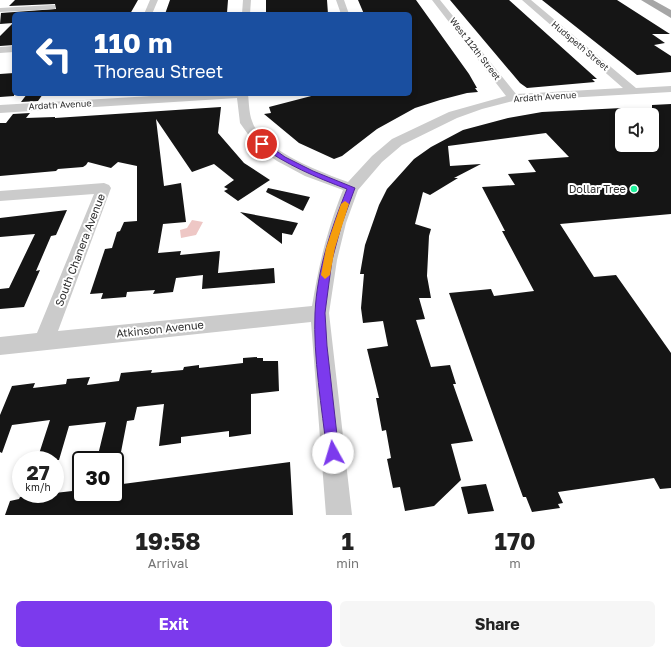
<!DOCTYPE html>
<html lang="en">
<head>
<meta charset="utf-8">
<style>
  body { margin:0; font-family:"Golos Text",sans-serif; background:#f6f6f6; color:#222; height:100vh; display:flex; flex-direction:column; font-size:15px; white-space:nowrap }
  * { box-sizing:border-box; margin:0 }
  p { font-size:13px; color:#767676 }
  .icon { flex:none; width:22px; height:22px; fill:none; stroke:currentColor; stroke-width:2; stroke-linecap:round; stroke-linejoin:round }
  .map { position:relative; height:515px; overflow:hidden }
  .drawer { display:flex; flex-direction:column; background:#fff; flex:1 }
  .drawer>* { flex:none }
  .banner { position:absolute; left:12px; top:12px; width:400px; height:84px; border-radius:6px; box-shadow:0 2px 6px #0003; background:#1a4fa0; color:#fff; overflow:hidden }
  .buttons { position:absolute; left:615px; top:108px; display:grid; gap:8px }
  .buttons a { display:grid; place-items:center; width:44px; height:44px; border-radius:6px; background:#fff; box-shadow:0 2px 6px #0003; font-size:20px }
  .speed { position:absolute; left:12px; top:451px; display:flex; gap:8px; font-size:20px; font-weight:700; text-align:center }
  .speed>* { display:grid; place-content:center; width:52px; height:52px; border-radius:50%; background:#fff; box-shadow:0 2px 6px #0003; line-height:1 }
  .speed small { font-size:10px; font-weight:400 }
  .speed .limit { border:2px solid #111; border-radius:6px; background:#fff; color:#111 }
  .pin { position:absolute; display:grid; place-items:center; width:34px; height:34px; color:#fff; margin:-17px; border:2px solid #fff; border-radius:50%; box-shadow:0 1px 4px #0007 }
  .me { position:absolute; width:44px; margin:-22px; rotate:354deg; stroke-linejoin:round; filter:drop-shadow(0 0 3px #0008) }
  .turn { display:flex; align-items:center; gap:14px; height:84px; padding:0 16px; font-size:18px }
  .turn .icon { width:52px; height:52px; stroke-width:2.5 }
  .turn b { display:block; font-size:28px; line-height:34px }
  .eta { display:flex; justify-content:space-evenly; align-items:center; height:68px; text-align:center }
  .eta b { font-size:24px; font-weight:700; line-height:28px }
  .primary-button { display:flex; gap:8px; margin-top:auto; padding:8px 16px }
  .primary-button a { flex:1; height:46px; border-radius:6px; background:#7c3aed; color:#fff; font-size:16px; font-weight:700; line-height:46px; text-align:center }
  .primary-button a+a { background:#f6f6f6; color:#222 }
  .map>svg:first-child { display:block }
  .water { fill:#eec7c5 }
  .building { fill:#151515 }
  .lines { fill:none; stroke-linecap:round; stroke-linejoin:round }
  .minor { fill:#cbcbcb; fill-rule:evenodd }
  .primary { fill:#a6a6a6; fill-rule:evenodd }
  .route { fill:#7c3aed; stroke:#51269a }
  .slow { fill:#f59e0b }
  .poi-dot { fill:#21f49d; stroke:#fff; stroke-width:1.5 }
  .labels { text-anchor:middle; stroke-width:4; stroke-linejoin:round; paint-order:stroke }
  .far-street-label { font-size:9px; fill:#2e2e2e; stroke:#fff }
  .poi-label { font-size:11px; fill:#2e2e2e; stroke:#fff; text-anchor:end }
  .street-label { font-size:11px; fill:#2e2e2e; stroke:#fff }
</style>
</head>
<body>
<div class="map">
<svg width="671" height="515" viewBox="0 0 671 515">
  <rect width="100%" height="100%" fill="#fff"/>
  <path class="water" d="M 192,220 L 203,222 L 196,235 L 181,238 L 180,230 L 187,228 Z"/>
  <path class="building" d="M 15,0 L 138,0 L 130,14 L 14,14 L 14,45 L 0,46 L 0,36 L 13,23 L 0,24 L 1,13 L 56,9 L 55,4 L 9,6 Z
    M 170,0 L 228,0 L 227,13 L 165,14 Z
    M 266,0 L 327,0 L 328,14 L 308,14 L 307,12 L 266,14 Z
    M 358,0 L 416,0 L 469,74 L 477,88 L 475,88 L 478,92 L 467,93 L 440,100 L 415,108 L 377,129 L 342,156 L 334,159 L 299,143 L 264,114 L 271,113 L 269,107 L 319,94 L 410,94 L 410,14 L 364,14 Z
    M 450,0 L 509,0 L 597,79 L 592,79 L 595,82 L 527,88 L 520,83 Z
    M 542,0 L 617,0 L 670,34 L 652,34 L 665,43 L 654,45 L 671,56 L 671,72 L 637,75 Z
    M 14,73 L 14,96 L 0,97 L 0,74 Z
    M 27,94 L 43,94 L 38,101 L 21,102 Z
    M 671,104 L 671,214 L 560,224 L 594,277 L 616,275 L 671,353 L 671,488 L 660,489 L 654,478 L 558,492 L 563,503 L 558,504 L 560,508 L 532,512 L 526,497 L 523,497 L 449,293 L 491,289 L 494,296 L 534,291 L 502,231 L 505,231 L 482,187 L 515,185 L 508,174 L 536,172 L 528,160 L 569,157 L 546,133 L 448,146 L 450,166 L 481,164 L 454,178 L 458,178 L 430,195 L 423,192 L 415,224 L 431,229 L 429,236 L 427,276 L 431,298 L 419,298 L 425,319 L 416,320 L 431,367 L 450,365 L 456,384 L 453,384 L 473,441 L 451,444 L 461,480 L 434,506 L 405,511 L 400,487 L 393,488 L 387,459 L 391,458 L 386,430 L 382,431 L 376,398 L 379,398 L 367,349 L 388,346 L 383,321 L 363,323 L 361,308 L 364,274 L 360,274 L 365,245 L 379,205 L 387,189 L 414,159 L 431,147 L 463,130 L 508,118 L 542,112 L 622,108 L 622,149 L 652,146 L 652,105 Z
    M 221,107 L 218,133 L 244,163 L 270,180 L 238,201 L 224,191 L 228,189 L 224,187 L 234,180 L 214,164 L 192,172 L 156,119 L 164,186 L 181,183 L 186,222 L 163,224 L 158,253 L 181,251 L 180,255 L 220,251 L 218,273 L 274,268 L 275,283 L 202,289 L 203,275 L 176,278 L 173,292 L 153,294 L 155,290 L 127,292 L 126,297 L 101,299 L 103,293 L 90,294 L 105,249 L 112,248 L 117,232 L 120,231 L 124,222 L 137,221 L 137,166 L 118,162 L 111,168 L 88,162 L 86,165 L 83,167 L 58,169 L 56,171 L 0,176 L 0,123 L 6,123 L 13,114 L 30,113 L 26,118 L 55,117 L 55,118 Z
    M 268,188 L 310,197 L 303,211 L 266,192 Z
    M 67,210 L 56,235 L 51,236 L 36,271 L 40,270 L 24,307 L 0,309 L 0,289 L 9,288 L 35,234 L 0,237 L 0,218 Z
    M 240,212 L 288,221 L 298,223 L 292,235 L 282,233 L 282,244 Z
    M 257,357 L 257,358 L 263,358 L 263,361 L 278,361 L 279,391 L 251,394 L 251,434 L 229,437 L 229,431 L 181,437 L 181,443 L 159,446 L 164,404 L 137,407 L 134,420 L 127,421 L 121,452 L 98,455 L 106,422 L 69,426 L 59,460 L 37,460 L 50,420 L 12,425 L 2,453 L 0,452 L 0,415 L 12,386 L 35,383 L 33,388 L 66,384 L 67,379 L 90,377 L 87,385 L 119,381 L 121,373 L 152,370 L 151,373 L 183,370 L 184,367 L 199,365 L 199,368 L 243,363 L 243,358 Z
    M 290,462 L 293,515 L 5,515 L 10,501 L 19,499 L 20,497 L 81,490 L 81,494 L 115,494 L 115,485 Z
    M 486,484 L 494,511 L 468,514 L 461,487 Z"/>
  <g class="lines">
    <path class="minor" d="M 150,0 L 158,0 L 152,14 L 144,14 Z
      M 243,0 L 251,0 L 250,14 L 242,14 Z
      M 336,0 L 344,0 L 349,14 L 341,14 Z
      M 432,0 L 440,0 L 516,94 L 623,88 L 522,0 L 531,0 L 636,88 L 671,86 L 671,92 L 513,101 L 482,109 L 457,118 L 402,145 L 382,162 L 358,190 L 346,223 L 337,260 L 329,313 L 352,515 L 326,515 L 311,322 L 0,355 L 0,337 L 37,333 L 94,194 L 0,201 L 0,191 L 104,183 L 109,185 L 111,188 L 58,331 L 312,306 C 319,264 327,230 343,190 L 305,176 L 277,161 L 257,147 L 240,123 L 237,98 L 0,113 L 0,105 L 185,94 L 248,94 C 249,103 249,113 252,121 C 261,150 323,173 348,182 L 372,156 L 392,139 L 449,112 L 506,96 Z
      M 52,5 L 55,5 L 55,9 L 0,12 L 0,8 Z
      M 14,46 L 14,52 L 0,53 L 0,47 Z"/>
    <path class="primary" d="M 641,0 L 653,0 L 671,10 L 671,18 Z"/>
  </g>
  <path class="route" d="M 259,142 L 264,142 L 285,157 L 313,171 L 355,188 L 342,223 L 332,260 L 325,313 L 327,346 L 339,453 L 338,458 L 333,459 L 329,458 L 327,453 C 322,409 313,356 315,313 C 317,270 331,229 347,189 C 315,177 287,165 259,145 Z"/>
  <path class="slow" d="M 345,201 L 349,204 L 335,248 L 330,275 L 325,279 L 321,275 L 326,248 L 341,204 Z"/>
  <circle class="poi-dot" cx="634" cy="189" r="4"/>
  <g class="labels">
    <g class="far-street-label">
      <text transform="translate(580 46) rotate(40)" y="3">Hudspeth Street</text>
      <text transform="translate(475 49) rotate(52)" y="3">West 112th Street</text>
      <text transform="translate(545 97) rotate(-4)" y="3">Ardath Avenue</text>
      <text transform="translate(60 105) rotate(-3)" y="3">Ardath Avenue</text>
    </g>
    <g class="poi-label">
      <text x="626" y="193">Dollar Tree</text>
    </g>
    <g class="street-label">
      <text transform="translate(80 250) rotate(-69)" y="4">South Chanera Avenue</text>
      <text transform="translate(160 329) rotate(-6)" y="4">Atkinson Avenue</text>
    </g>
  </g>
</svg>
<div class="buttons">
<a><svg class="icon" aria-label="sound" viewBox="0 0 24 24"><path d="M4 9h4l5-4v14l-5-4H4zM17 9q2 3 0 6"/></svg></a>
</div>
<div class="speed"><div>27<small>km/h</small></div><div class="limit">30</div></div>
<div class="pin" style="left:262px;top:144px;background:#d93025"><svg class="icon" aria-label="arrive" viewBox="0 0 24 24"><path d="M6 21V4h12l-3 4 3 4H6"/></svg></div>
<svg class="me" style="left:333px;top:453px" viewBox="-20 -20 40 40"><circle r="19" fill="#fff"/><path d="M0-13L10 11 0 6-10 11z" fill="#7c3aed"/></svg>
<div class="banner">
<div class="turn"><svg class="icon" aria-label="left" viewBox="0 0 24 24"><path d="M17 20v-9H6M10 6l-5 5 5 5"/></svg><div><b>110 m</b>Thoreau Street</div></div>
</div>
</div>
<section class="drawer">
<div class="eta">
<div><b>19:58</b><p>Arrival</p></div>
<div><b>1</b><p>min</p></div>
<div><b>170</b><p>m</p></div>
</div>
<div class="primary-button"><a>Exit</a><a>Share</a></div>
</section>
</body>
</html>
